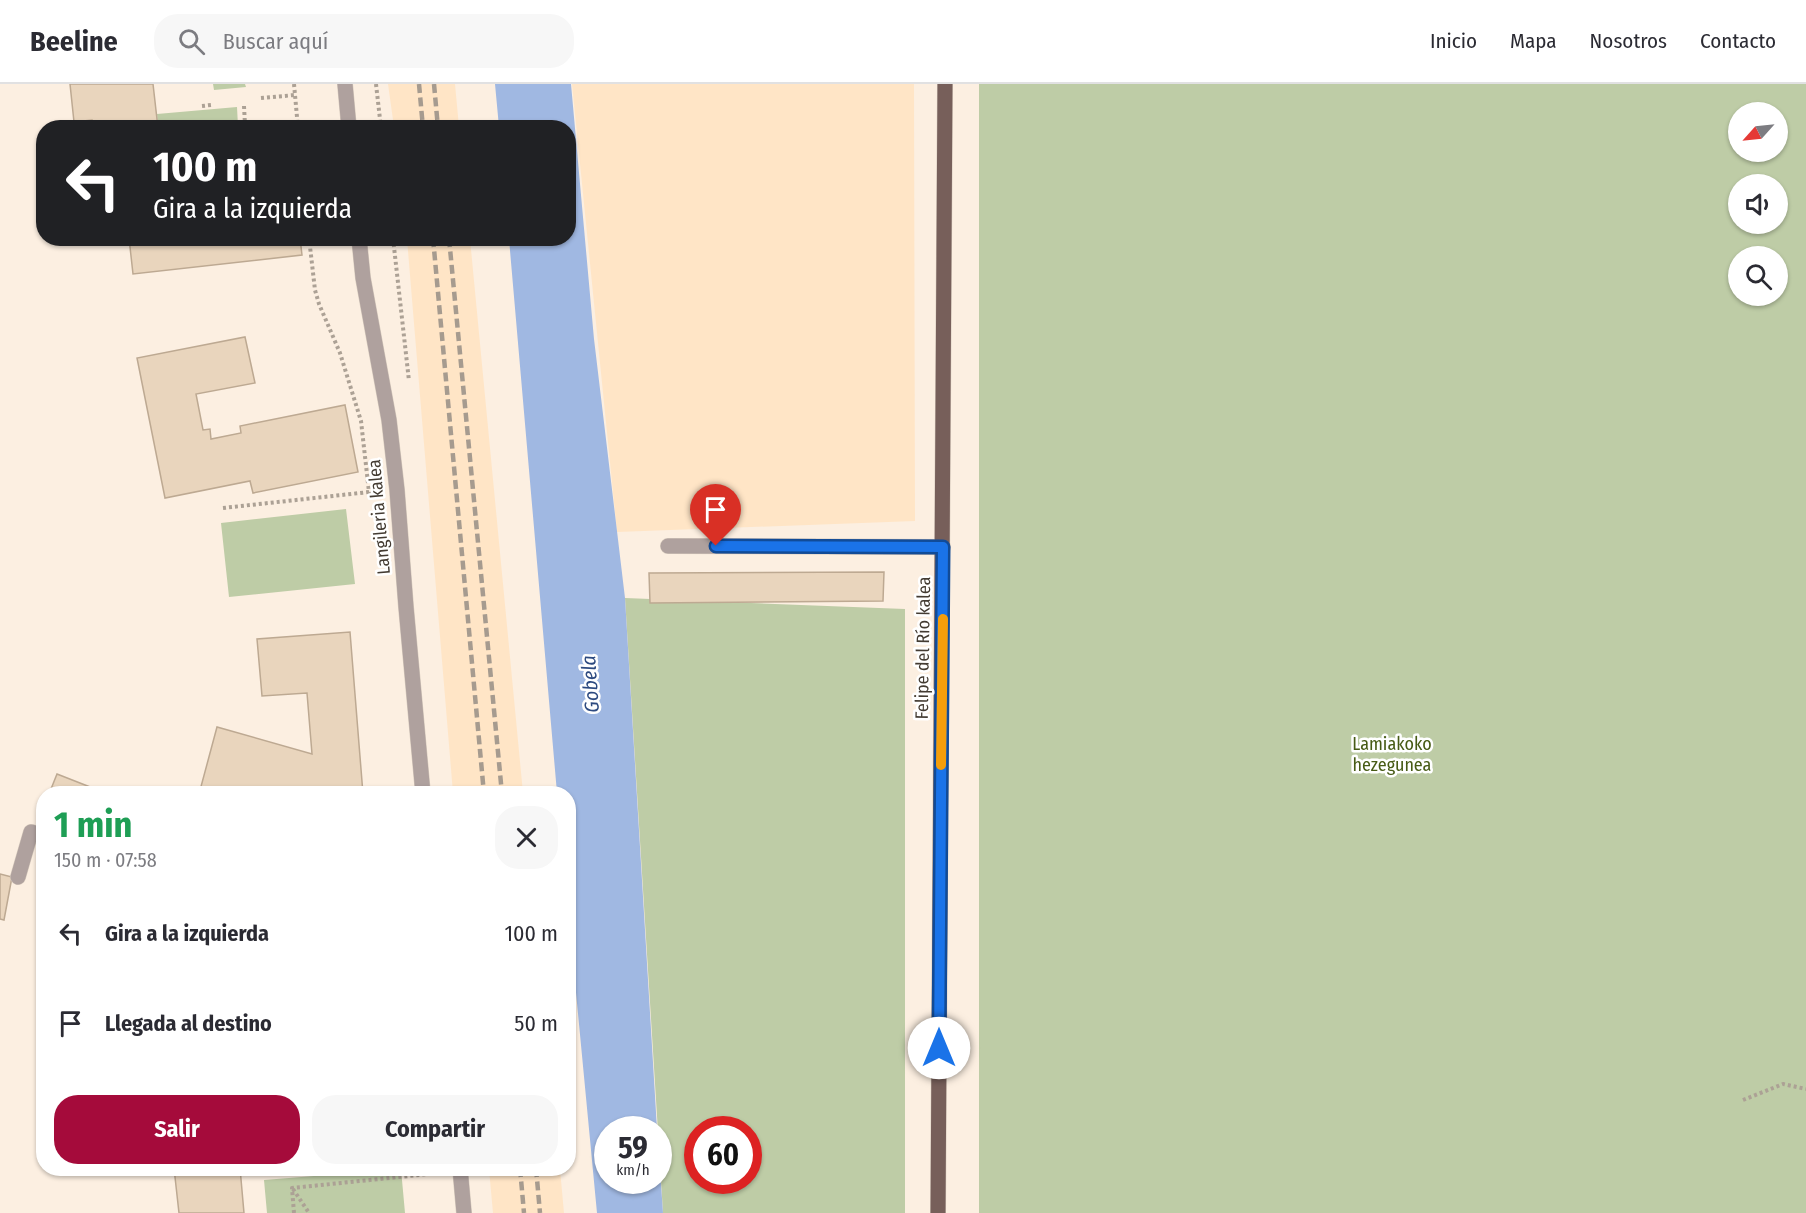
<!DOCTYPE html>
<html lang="es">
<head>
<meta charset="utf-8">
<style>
  body { margin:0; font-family:"Fira Sans Condensed",sans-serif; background:#f7f7f7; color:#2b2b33; height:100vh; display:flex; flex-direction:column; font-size:22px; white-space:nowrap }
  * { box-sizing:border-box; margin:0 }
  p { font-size:20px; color:#7c7c81 }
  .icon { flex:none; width:33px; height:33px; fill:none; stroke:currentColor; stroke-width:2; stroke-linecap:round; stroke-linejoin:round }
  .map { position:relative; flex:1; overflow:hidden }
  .side { position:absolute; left:36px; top:702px; width:540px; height:390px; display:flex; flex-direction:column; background:#fff; border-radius:24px; box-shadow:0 2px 4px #0004 }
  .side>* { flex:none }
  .hud { position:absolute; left:36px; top:36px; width:540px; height:126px; border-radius:24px; box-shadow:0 2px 4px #0004; background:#202124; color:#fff; overflow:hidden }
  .needle { width:39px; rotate:243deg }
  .fabs { position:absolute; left:1728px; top:18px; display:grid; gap:12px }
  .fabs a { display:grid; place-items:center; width:60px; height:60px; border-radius:50%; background:#fff; box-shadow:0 2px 4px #0004; font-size:30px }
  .speed { position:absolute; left:594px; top:1032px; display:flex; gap:12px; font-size:30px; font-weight:700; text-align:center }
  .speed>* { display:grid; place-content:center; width:78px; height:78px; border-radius:50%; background:#fff; box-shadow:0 2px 4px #0004; line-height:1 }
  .speed small { font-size:15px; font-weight:400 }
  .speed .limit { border:9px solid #d22; background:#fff; color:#111 }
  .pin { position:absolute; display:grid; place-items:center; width:51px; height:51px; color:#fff; margin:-62px -26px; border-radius:50% 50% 50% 0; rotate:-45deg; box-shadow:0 0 6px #0007 }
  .pin .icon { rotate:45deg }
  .me { position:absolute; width:66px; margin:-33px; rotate:0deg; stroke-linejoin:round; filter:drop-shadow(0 0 4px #0008) }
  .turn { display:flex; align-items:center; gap:21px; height:126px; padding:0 18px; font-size:27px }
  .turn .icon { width:78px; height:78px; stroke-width:2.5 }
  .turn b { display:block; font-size:42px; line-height:51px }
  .round { display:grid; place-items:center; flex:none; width:63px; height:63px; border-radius:24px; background:#f7f7f7 }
  .summary { display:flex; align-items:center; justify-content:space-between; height:102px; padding:0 18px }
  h1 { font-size:36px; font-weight:700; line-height:45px; color:#1e9e55 }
  .primary-button { display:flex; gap:12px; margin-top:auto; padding:12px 18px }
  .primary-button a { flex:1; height:69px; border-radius:24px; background:#a50b3b; color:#fff; font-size:24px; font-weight:700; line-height:69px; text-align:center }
  .primary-button a+a { background:#f7f7f7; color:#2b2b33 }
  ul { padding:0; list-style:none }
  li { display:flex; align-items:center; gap:18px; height:90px; padding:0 18px }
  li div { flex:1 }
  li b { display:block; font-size:22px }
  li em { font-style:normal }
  header { display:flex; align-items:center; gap:36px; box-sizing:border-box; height:84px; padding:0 30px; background:#fff; border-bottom:2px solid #e1e1e2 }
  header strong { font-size:28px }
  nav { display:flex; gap:33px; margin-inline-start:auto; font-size:21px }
  .search { width:420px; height:54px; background:#f7f7f7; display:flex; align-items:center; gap:15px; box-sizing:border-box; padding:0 21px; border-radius:24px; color:#7c7c81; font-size:22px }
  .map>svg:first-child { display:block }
  .built { fill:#ffe5c6 }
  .green { fill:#becca6; fill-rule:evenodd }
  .water { fill:#a0b8e2 }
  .building { fill:#e9d5bd; stroke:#bda992; stroke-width:1.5 }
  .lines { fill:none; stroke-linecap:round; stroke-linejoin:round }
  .lane-casing { stroke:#d7cbbe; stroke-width:16 }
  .street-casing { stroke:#d7cbbe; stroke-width:16 }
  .primary-casing { stroke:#d7cbbe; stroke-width:16 }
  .path { stroke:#aca195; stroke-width:4; stroke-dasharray:3 3; stroke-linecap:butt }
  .lane { stroke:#afa19e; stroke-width:15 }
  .street { stroke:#afa19e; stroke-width:15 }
  .primary { stroke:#775f5a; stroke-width:15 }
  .rail { stroke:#a69b8f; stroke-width:4.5; stroke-dasharray:9 4.5; stroke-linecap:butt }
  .route-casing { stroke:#114b97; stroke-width:15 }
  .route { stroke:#1a73e8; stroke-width:10 }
  .slow { stroke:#f59e0b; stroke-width:10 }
  .labels { text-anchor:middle; stroke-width:5; stroke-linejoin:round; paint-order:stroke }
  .street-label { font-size:18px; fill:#433b32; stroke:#fff }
  .park-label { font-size:18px; fill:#475b15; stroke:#fff }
  .water-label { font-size:20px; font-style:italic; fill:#2d4a80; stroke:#fff }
</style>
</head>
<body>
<header>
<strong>Beeline</strong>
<div class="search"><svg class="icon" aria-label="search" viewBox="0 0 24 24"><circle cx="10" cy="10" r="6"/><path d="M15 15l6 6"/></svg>Buscar aquí</div>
<nav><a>Inicio</a><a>Mapa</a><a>Nosotros</a><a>Contacto</a></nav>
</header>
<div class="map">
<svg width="1806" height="1129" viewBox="0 0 1806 1129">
  <rect width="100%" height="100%" fill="#fcefe1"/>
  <path class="built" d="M 388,0 L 455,0 L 459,43 L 394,43 Z
    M 572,0 L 914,0 L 915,437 L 617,448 Z
    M 407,155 L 470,155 L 523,709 L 453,709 Z
    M 489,1085 L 560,1085 L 564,1129 L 493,1129 Z"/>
  <path class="green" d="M 213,0 L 245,0 L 246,3 L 214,6 Z
    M 979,0 L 1806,0 L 1806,1129 L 979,1129 ZM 1778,28 L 1778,68 L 1738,68 L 1738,28 ZM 1738,100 L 1778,100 L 1778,140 L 1738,140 ZM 1738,172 L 1778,172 L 1778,212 L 1738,212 Z
    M 237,23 L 238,42 L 158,43 L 157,30 Z
    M 346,425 L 355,500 L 229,513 L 221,439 Z
    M 625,514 L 905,525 L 905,1129 L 663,1129 ZM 698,1046 L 748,1046 L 748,1096 L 698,1096 Z
    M 401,1085 L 405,1129 L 267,1129 L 264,1096 Z"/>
  <path class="water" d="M 495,0 L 571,0 L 594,255 L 625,514 L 657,1045 L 608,1046 L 608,1096 L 658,1096 L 659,1071 L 663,1129 L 597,1129 L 569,835 L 568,710 L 557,709 L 509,155 L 568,154 L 568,44 L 499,43 Z"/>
  <path class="building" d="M 70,0 L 153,0 L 158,44 L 92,44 L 92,36 L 74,38 Z
    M 288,37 L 288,44 L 226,44 L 245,41 Z
    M 129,154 L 300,154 L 302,171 L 133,190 Z
    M 245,253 L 255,299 L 196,310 L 203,346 L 210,345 L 211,355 L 241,349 L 240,342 L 345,321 L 358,388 L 253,409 L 250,397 L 165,414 L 137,274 Z
    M 884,488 L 883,517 L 650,519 L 649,489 Z
    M 350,548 L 363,710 L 199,710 L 217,643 L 312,670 L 307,609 L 262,612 L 257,555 Z
    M 57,690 L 108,710 L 49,710 Z
    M 0,790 L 12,793 L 4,836 L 0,835 Z
    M 174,1084 L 240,1084 L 244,1129 L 179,1129 Z"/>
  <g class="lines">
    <defs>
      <path id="lane" d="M 668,462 L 943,463"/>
      <path id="street" d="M 345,0 L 349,44
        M 359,154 L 363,194 L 389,336 L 397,406 L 406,523 L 423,710
        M 18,793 L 31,748 L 44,752
        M 460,1084 L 464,1129"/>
      <path id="primary" d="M 938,1129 L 945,0"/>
    </defs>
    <use href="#lane" class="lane-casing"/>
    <use href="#street" class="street-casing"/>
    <use href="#primary" class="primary-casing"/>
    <path class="path" d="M 294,0 L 298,44
      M 376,0 L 381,44
      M 261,14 L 295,11
      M 202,22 L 211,21
      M 244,22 L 245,41
      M 393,154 L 409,297
      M 223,424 L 369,408 L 361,337 L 340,269 L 319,220 L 315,206 L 309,154
      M 1743,1016 L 1783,1000 L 1806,1005
      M 293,1105 L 309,1129
      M 294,1129 L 292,1104 L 438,1089"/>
    <use href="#lane" class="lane"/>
    <use href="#street" class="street"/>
    <use href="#primary" class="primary"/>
    <path class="rail" d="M 419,0 L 423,44
      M 434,0 L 438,44
      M 433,154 L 484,710
      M 449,154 L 502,710
      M 520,1084 L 524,1129
      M 536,1084 L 540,1129"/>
  </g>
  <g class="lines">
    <defs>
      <path id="route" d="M 716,462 L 943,463 L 939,964"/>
    </defs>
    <use href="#route" class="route-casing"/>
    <use href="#route" class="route"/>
    <path class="slow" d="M 941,681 L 943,535"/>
  </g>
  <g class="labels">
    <g class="street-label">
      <text transform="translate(379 433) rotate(-95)" y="6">Langileria kalea</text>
      <text transform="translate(923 564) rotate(-89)" y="6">Felipe del Río kalea</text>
    </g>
    <g class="park-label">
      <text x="1392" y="666">Lamiakoko<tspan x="1392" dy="21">hezegunea</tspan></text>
    </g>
    <g class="water-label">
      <text transform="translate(590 600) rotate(-94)" y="7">Gobela</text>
    </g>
  </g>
</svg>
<div class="fabs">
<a><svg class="needle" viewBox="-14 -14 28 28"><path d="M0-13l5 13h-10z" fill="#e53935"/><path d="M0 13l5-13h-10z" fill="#7c7c81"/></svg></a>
<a><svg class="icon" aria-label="sound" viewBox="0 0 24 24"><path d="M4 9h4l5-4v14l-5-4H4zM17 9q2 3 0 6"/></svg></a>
<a><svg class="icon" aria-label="search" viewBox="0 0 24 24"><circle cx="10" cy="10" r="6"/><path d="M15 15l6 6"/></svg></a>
</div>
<div class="speed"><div>59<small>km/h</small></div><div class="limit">60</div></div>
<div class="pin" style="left:716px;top:462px;background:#d93025"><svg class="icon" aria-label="arrive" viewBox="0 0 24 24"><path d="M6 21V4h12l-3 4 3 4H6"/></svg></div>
<svg class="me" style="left:939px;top:964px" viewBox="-20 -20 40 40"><circle r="19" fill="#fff"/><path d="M0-13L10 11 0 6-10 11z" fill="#1a73e8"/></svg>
<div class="hud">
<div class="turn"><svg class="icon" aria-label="left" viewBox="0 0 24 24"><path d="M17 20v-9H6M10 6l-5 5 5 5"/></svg><div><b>100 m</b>Gira a la izquierda</div></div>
</div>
<section class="side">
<div class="summary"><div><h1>1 min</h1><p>150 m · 07:58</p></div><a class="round"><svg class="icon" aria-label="close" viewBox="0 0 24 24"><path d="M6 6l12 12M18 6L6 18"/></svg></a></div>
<ul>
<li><svg class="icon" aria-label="left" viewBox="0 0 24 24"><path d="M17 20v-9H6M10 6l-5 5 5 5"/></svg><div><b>Gira a la izquierda</b></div><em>100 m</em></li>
<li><svg class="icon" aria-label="arrive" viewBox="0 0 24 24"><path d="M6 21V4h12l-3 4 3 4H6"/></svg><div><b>Llegada al destino</b></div><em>50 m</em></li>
</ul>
<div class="primary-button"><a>Salir</a><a>Compartir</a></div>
</section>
</div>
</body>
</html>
